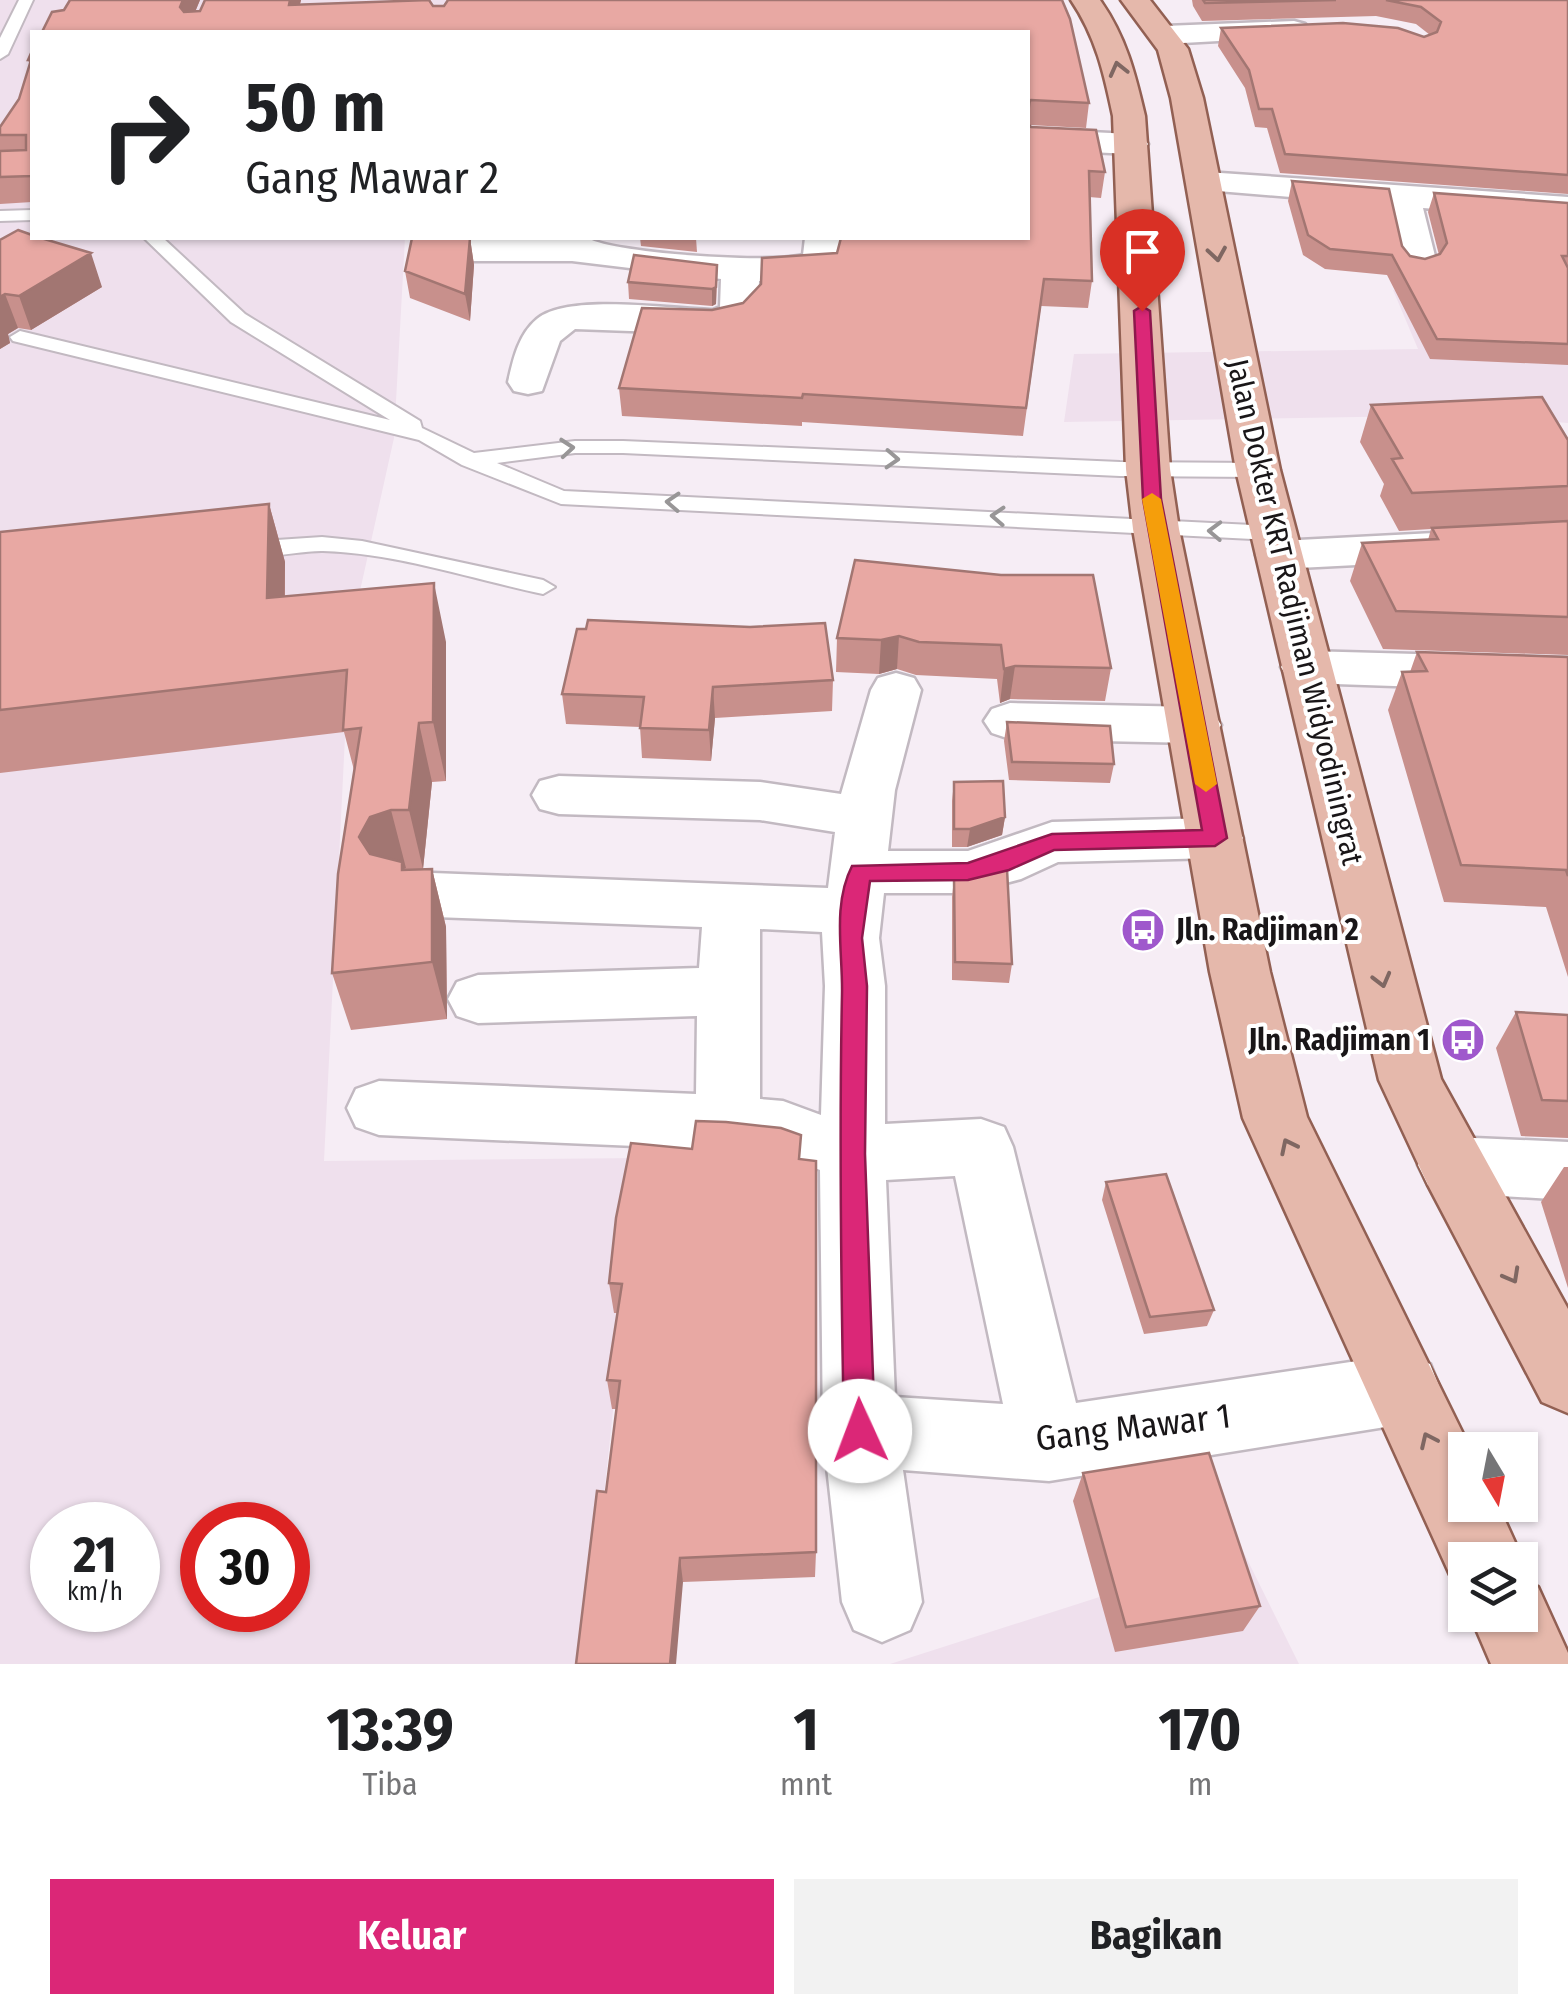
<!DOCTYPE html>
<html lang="id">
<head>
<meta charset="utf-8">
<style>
  body { margin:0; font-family:"Fira Sans Condensed",sans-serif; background:#f2f2f2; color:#202124; height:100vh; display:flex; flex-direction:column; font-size:38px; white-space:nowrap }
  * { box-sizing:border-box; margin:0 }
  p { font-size:32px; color:#757577 }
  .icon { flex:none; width:55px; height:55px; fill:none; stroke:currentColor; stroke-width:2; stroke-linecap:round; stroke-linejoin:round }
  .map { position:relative; height:1664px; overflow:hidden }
  .panel { display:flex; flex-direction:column; background:#fff; flex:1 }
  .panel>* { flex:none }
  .hud { position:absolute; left:30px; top:30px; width:1000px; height:210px; border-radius:0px; box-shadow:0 2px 8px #0004; background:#fff; color:#202124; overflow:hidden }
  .needle { width:65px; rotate:170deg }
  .tools { position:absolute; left:1448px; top:1432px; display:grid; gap:20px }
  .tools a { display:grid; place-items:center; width:90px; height:90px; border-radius:0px; background:#fff; box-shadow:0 2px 8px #0004; font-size:50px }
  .speed { position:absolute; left:30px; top:1502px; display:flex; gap:20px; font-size:50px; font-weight:700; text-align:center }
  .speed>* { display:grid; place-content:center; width:130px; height:130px; border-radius:50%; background:#fff; box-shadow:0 2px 8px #0004; line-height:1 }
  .speed small { font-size:25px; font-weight:400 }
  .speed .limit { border:15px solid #d22; background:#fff; color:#111 }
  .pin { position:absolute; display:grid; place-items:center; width:85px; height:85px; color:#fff; margin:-102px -42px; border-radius:50% 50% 50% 0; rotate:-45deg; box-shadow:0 0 10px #0007 }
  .pin .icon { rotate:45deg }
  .me { position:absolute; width:110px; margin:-55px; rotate:358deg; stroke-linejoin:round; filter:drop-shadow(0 0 8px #0008) }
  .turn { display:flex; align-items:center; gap:35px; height:210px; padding:0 50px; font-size:45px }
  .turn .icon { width:130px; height:130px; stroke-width:2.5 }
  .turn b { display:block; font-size:70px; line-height:85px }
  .eta { display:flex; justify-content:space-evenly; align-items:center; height:170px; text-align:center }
  .eta b { font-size:60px; font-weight:700; line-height:70px }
  .action { display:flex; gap:20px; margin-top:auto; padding:20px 50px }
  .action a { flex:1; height:115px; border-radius:0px; background:#db2777; color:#fff; font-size:40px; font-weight:700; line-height:115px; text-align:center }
  .action a+a { background:#f2f2f2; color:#202124 }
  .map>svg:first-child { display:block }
  .built { fill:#efe0ed; fill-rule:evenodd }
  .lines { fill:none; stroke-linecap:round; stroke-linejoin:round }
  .lane-casing { stroke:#c2b9c1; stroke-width:4 }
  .street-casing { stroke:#c2b9c1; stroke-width:5 }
  .primary-casing { stroke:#926053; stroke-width:5 }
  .lane { fill:#fff; fill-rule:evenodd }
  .street { fill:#fff; fill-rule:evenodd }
  .primary { fill:#e5b8ab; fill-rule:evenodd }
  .wall { fill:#c8908c }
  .shaded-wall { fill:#a27672 }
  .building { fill:#e8a8a3; stroke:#a27672; stroke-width:2.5 }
  .oneway { stroke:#7f6762 }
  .oneway2 { stroke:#989697 }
  .route { fill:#db2777; stroke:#8e194d; stroke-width:2.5 }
  .slow { fill:#f59e0b }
  .labels { text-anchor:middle; stroke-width:8; stroke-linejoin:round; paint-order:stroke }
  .street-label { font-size:30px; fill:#191618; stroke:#fff }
  .poi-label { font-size:30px; font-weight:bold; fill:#191618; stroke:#fff; text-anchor:start }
  .near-street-label { font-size:35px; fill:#191618; stroke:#fff }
</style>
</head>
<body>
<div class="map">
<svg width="1568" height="1664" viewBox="0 0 1568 1664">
  <rect width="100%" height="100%" fill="#f6edf5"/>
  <path class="built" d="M 0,0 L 701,0 L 677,32 L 32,32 L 32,238 L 405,238 L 394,438 L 350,636 L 324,1161 L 640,1158 L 586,1664 L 0,1664 ZM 52,1525 L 138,1525 L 138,1610 L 52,1610 ZM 202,1525 L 288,1525 L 288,1610 L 202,1610 Z
    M 1393,290 L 1568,299 L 1568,423 L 1474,415 L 1064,422 L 1074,354 L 1418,349 Z
    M 1243,1551 L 1299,1664 L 890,1664 Z"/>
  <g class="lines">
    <defs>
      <path id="lane" d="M 19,0 L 33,0 L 8,54 L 0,59 L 0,38 Z
        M 32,210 L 32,220 L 0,221 L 0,211 Z
        M 144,238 L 163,238 L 245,314 L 420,421 L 422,428 L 474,453 L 575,441 L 623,441 L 1120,462 L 1258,463 L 1269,470 L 1258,477 L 1120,476 L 623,453 L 575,453 L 497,463 L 564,491 L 1274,526 L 1285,533 L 1274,540 L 561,504 L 462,465 L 419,440 L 13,341 L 10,337 L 20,331 L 390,420 L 231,322 Z
        M 322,537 L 362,541 L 543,580 L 555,587 L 543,594 C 472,579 396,553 323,551 C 302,550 247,564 233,549 L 245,542 Z"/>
      <path id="street" d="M 1294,21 L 1305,24 L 1309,30 L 1305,36 L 1165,44 L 1154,41 L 1150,35 L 1154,29 L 1165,26 Z
        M 1028,129 L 1131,134 L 1143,137 L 1148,144 L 1143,151 L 1131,154 L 1028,149 Z
        M 1206,172 L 1568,197 L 1568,219 L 1423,208 L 1437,264 L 1431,272 L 1418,275 L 1405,272 L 1399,264 L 1387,205 L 1194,189 L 1189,182 L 1194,175 Z
        M 588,238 C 611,253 772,264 803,255 L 805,238 L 841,238 C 841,245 841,256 838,263 C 830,280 776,281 759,281 L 758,311 L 743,327 L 713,334 L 575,329 L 560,341 L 542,391 L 528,394 L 514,391 L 508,382 C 513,360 518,335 537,319 C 568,293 671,309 713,310 L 720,307 L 721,279 L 572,261 L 456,261 L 443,258 L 438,250 L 443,242 L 456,239 Z
        M 1568,526 L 1568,554 L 1279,569 L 1263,565 L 1256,555 L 1263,545 L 1279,541 Z
        M 1306,651 L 1568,658 L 1568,692 L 1306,683 L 1288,679 L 1281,667 L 1288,655 Z
        M 896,673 L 914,678 L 921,690 L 895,790 L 888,851 L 968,851 L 1052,822 L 1215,818 L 1235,824 L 1243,838 L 1235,852 L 1215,858 L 1058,862 L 1021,879 L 968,893 L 884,893 L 879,938 L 885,986 L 885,1124 L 981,1119 L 1004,1127 L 1013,1147 L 1076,1403 L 1404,1354 L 1430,1364 L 1440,1389 L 1430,1414 L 1404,1424 L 1049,1481 L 903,1470 L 922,1602 L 910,1630 L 882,1642 L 854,1630 L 842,1602 L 823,1431 L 820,1170 L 782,1156 L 728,1150 L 379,1135 L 356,1127 L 347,1108 L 356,1089 L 379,1081 L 696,1094 L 697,1016 L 478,1023 L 457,1016 L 448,999 L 457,982 L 478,975 L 699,968 L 702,927 L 407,916 L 387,909 L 379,894 L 387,879 L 407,872 L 828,888 L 835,832 L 760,820 L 559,814 L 540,809 L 532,795 L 540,781 L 559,776 L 760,782 L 841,794 L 871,690 L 878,678 ZM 760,929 L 822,932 L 825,986 L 821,1115 L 783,1101 L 760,1099 ZM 955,1176 L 1003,1404 L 895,1397 L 886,1180 Z
        M 1010,703 L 1195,707 L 1213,712 L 1221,725 L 1213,738 L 1195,743 L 1010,739 L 992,733 L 984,721 L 992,709 Z
        M 1451,1137 L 1568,1142 L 1568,1200 L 1451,1193 L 1428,1185 L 1418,1165 L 1428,1145 Z"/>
      <path id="primary" d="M 1071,0 L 1100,0 C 1126,37 1135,73 1145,116 L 1170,469 L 1179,529 L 1270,972 L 1307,1117 L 1471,1450 L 1465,1450 L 1465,1505 L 1498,1505 L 1523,1560 L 1520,1567 L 1520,1560 L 1465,1560 L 1465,1591 L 1456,1588 L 1243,1118 L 1210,972 L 1133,529 L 1126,469 L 1113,116 C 1104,73 1096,37 1071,0 Z
        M 1121,0 L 1150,0 L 1188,49 L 1203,98 L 1280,470 L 1441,1079 L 1568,1309 L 1568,1413 L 1542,1402 L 1428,1185 L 1379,1080 L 1236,470 L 1171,98 L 1158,50 Z
        M 1520,1579 L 1538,1587 L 1568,1653 L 1568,1664 L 1491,1664 L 1470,1615 L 1520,1615 Z"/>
    </defs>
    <use href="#lane" class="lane-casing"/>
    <use href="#street" class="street-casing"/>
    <use href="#primary" class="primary-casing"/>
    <use href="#lane" class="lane"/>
    <use href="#street" class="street"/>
    <use href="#primary" class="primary"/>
  </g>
  <path class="wall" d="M 70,0 L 200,0 L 195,12 L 200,11 L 205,0 L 301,0 L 300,4 L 429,0 L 433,6 L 444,6 L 448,0 L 1062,0 L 1070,19 L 1089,103 L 1086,128 L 1029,125 L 1031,127 L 1096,130 L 1105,172 L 1101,198 L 1089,197 L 1092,281 L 1088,308 L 1041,306 L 1023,436 L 802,422 L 802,426 L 622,416 L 619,388 L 642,308 L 712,310 L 743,303 L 761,284 L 762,258 L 837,253 L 841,238 L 1028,238 L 1028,32 L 42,32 L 52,12 L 64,10 Z
    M 1192,0 L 1568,0 L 1568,194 L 1280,173 L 1267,128 L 1255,127 L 1245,88 L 1218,46 L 1221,28 L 1424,37 L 1430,35 L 1416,24 L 1376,16 L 1202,21 L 1193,6 Z
    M 32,51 L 32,202 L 0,204 L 0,127 L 19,99 L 30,65 L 28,60 Z
    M 1292,181 L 1402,246 L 1410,256 L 1425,259 L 1439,255 L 1428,212 L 1434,193 L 1568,203 L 1568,365 L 1430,359 L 1387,275 L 1325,269 L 1303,255 L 1288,201 Z
    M 470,238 L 474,265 L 470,321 L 410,298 L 405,271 Z
    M 640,238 L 696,238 L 697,252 L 641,246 Z
    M 0,240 L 102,287 L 31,330 L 18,328 L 8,334 L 10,343 L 0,349 Z
    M 628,282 L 717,282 L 716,304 L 712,306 L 629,299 Z
    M 1371,405 L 1568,486 L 1568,655 L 1383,649 L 1350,581 L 1362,543 L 1428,540 L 1431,529 L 1399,531 L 1380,496 L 1384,484 L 1360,442 Z
    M 269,504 L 285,562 L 285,596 L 446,642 L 446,781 L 432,782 L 423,869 L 404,869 L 405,870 L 432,869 L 446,927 L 447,1019 L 351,1030 L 332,973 L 354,770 L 344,732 L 0,773 L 0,532 Z
    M 855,560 L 1111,668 L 1105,701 L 1010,699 L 1000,703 L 997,679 L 916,675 L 897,669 L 879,674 L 836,672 L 837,638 Z
    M 1417,652 L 1568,657 L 1568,977 L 1546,907 L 1444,902 L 1388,710 L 1402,672 L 1410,672 Z
    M 833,680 L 832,711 L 715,718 L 711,761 L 642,758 L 640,727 L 566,724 L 562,694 Z
    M 1007,722 L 1114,764 L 1110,783 L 1009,780 L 1004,741 Z
    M 954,782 L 1005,817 L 1002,835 L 967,847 L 952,847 L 952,801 Z
    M 954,878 L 1012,964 L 1009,983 L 952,980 L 952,897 Z
    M 1516,1012 L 1568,1015 L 1568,1138 L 1521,1136 L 1496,1048 Z
    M 801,1159 L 816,1552 L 815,1577 L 683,1582 L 616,1409 L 612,1409 L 607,1380 L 617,1313 L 614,1313 L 609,1283 Z
    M 1564,1167 L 1568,1167 L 1568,1288 L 1541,1202 Z
    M 1106,1182 L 1214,1310 L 1207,1326 L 1144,1334 L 1102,1200 Z
    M 1083,1473 L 1260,1606 L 1243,1631 L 1115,1652 L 1073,1501 Z"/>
  <path class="shaded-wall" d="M 183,0 L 200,0 L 187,31 L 180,7 Z
    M 290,0 L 301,0 L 294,28 L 289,5 Z
    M 1031,100 L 1028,125 L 1028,126 L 1028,103 Z
    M 470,238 L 474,265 L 470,321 L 465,294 Z
    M 91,253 L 102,287 L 31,330 L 19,296 Z
    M 717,265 L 716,304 L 712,306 L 712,289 Z
    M 5,294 L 18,328 L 8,334 L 10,343 L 0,349 L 0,297 Z
    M 269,504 L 285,562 L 284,657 L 267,598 Z
    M 434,583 L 446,642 L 446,781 L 433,722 Z
    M 899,636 L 897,669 L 879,674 L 881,640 Z
    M 1015,666 L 1010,699 L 1000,703 L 1004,669 Z
    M 713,687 L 715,718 L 711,761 L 709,730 Z
    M 419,723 L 432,782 L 423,869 L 409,810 Z
    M 391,810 L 406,868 L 404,869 L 417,920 L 376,896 L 359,837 L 370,817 Z
    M 1005,817 L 1002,835 L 967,847 L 970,829 Z
    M 432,869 L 446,927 L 447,1019 L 432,962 Z
    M 680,1558 L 683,1582 L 676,1664 L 670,1664 Z"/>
  <path class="building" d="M 70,0 L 183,0 L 180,7 L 184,12 L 200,11 L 205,0 L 290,0 L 289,5 L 429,0 L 433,6 L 444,6 L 448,0 L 1062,0 L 1070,19 L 1089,103 L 1031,100 L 1028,103 L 1028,32 L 42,32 L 52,12 L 64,10 Z
    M 1203,0 L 1336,0 L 1205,3 Z
    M 1386,0 L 1568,0 L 1568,175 L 1285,154 L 1272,109 L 1259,109 L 1249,70 L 1221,28 L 1343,23 L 1398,28 L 1424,37 L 1437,32 L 1441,22 L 1421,7 Z
    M 32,51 L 32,176 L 0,177 L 0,151 L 26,150 L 26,135 L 0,135 L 0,127 L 19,99 L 31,60 L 28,60 Z
    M 1028,124 L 1031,127 L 1096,130 L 1105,172 L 1089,171 L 1092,281 L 1044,279 L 1026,408 L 803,394 L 802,398 L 619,388 L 642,308 L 712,310 L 743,303 L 761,284 L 762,258 L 837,253 L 841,238 L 1028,238 Z
    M 1292,181 L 1389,189 L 1402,246 L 1410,256 L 1425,259 L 1440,254 L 1447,243 L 1434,193 L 1568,203 L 1568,256 L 1562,256 L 1568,268 L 1568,344 L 1437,339 L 1392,255 L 1330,249 L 1308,235 Z
    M 18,230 L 32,235 L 32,238 L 41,238 L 91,253 L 19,296 L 5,294 L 0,297 L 0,240 Z
    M 412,238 L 470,238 L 465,294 L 405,271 Z
    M 634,255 L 717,265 L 716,287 L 712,289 L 628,282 Z
    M 1542,397 L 1568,440 L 1568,486 L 1412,493 L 1392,459 L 1402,458 L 1371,405 Z
    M 269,504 L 267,598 L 434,583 L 433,722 L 419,723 L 409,810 L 391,810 L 370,817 L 359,837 L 370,854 L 402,862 L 402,870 L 432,869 L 432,962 L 332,973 L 338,874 L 361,728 L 343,730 L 347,670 L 0,710 L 0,532 Z
    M 1568,521 L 1568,617 L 1396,611 L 1362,543 L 1438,539 L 1432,528 Z
    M 855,560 L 1001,575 L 1093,575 L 1111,668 L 1015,666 L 1004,669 L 1001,645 L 919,642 L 899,636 L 881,640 L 837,638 Z
    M 588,620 L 750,627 L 825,623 L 833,680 L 713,687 L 709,730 L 640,728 L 644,697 L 562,694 L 577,629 L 586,629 Z
    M 1417,652 L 1568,657 L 1568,876 L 1566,870 L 1461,865 L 1402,672 L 1427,671 Z
    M 1007,722 L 1110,726 L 1114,764 L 1012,762 Z
    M 1003,781 L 1005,817 L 970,829 L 954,829 L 954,782 Z
    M 1007,869 L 1012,964 L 955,962 L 954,878 Z
    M 1516,1012 L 1568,1015 L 1568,1101 L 1542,1100 Z
    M 696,1121 L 726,1122 L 781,1128 L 801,1135 L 799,1159 L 816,1161 L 816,1552 L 680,1558 L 670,1664 L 576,1664 L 597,1491 L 606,1492 L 620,1381 L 607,1380 L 622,1284 L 609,1283 L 616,1218 L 631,1143 L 692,1149 Z
    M 1166,1174 L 1214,1310 L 1150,1317 L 1106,1182 Z
    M 1209,1453 L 1260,1606 L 1126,1627 L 1083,1473 Z"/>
  <defs><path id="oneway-chevron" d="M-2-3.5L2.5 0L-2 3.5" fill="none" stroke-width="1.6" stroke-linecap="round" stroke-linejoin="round" transform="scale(2.5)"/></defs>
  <g class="oneway">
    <use href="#oneway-chevron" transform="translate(1118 69) rotate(-104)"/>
    <use href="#oneway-chevron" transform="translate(1217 254) rotate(81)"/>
    <use href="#oneway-chevron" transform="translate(1382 980) rotate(75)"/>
    <use href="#oneway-chevron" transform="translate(1288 1146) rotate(-116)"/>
    <use href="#oneway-chevron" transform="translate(1512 1276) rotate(61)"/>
    <use href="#oneway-chevron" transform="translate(1428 1440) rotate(-115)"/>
  </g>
  <g class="oneway2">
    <use href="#oneway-chevron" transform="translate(567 448) rotate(-5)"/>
    <use href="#oneway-chevron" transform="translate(892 459) rotate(3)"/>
    <use href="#oneway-chevron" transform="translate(673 502) rotate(-177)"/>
    <use href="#oneway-chevron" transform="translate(998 516) rotate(-177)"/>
    <use href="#oneway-chevron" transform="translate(1215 531) rotate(-178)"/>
  </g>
  <path class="route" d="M 1142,306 L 1150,311 L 1161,499 L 1227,838 L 1215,846 L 1054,850 L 1009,870 L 968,880 L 870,881 L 862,938 L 867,986 L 865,1154 L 875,1431 L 871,1442 L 860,1446 L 849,1442 L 844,1431 C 841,1285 839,1140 842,994 C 843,953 832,905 852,866 L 968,863 L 1052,834 L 1202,830 L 1143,499 L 1134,311 Z"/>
  <path class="slow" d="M 1152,493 L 1161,499 L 1217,784 L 1206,792 L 1195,784 L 1142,499 Z"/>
  <defs>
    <symbol id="bus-disc" viewBox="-11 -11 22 22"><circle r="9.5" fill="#9f58cc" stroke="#fff"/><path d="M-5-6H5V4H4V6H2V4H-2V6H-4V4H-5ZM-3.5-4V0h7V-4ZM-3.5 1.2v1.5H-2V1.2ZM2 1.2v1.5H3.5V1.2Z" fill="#fff"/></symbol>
  </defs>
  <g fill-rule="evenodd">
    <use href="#bus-disc" x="1118" y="905" width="50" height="50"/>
    <use href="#bus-disc" x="1438" y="1015" width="50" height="50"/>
  </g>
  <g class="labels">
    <g class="street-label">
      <text transform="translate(1295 612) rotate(77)" y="10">Jalan Dokter KRT Radjiman Widyodiningrat</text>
    </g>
    <g class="poi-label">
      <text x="1176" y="940">Jln. Radjiman 2</text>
      <text x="1430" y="1050" text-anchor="end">Jln. Radjiman 1</text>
    </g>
    <g class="near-street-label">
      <text transform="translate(1133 1427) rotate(-7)" y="12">Gang Mawar 1</text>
    </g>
  </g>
</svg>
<div class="tools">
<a><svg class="needle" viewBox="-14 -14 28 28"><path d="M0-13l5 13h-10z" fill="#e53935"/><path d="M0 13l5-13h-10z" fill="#757577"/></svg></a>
<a><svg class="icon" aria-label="layers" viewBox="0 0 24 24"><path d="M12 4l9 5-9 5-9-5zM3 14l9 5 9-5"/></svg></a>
</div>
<div class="speed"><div>21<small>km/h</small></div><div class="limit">30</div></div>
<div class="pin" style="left:1142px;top:311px;background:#d93025"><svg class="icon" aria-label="arrive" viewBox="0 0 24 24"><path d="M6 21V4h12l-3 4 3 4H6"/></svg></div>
<svg class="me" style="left:860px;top:1431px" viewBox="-20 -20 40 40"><circle r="19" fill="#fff"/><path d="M0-13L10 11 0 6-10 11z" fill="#db2777"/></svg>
<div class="hud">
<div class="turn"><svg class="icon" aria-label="right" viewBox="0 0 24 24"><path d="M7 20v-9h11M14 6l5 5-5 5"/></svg><div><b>50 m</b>Gang Mawar 2</div></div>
</div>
</div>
<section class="panel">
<div class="eta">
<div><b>13:39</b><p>Tiba</p></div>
<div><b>1</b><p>mnt</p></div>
<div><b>170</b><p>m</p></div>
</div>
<div class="action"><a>Keluar</a><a>Bagikan</a></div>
</section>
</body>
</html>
